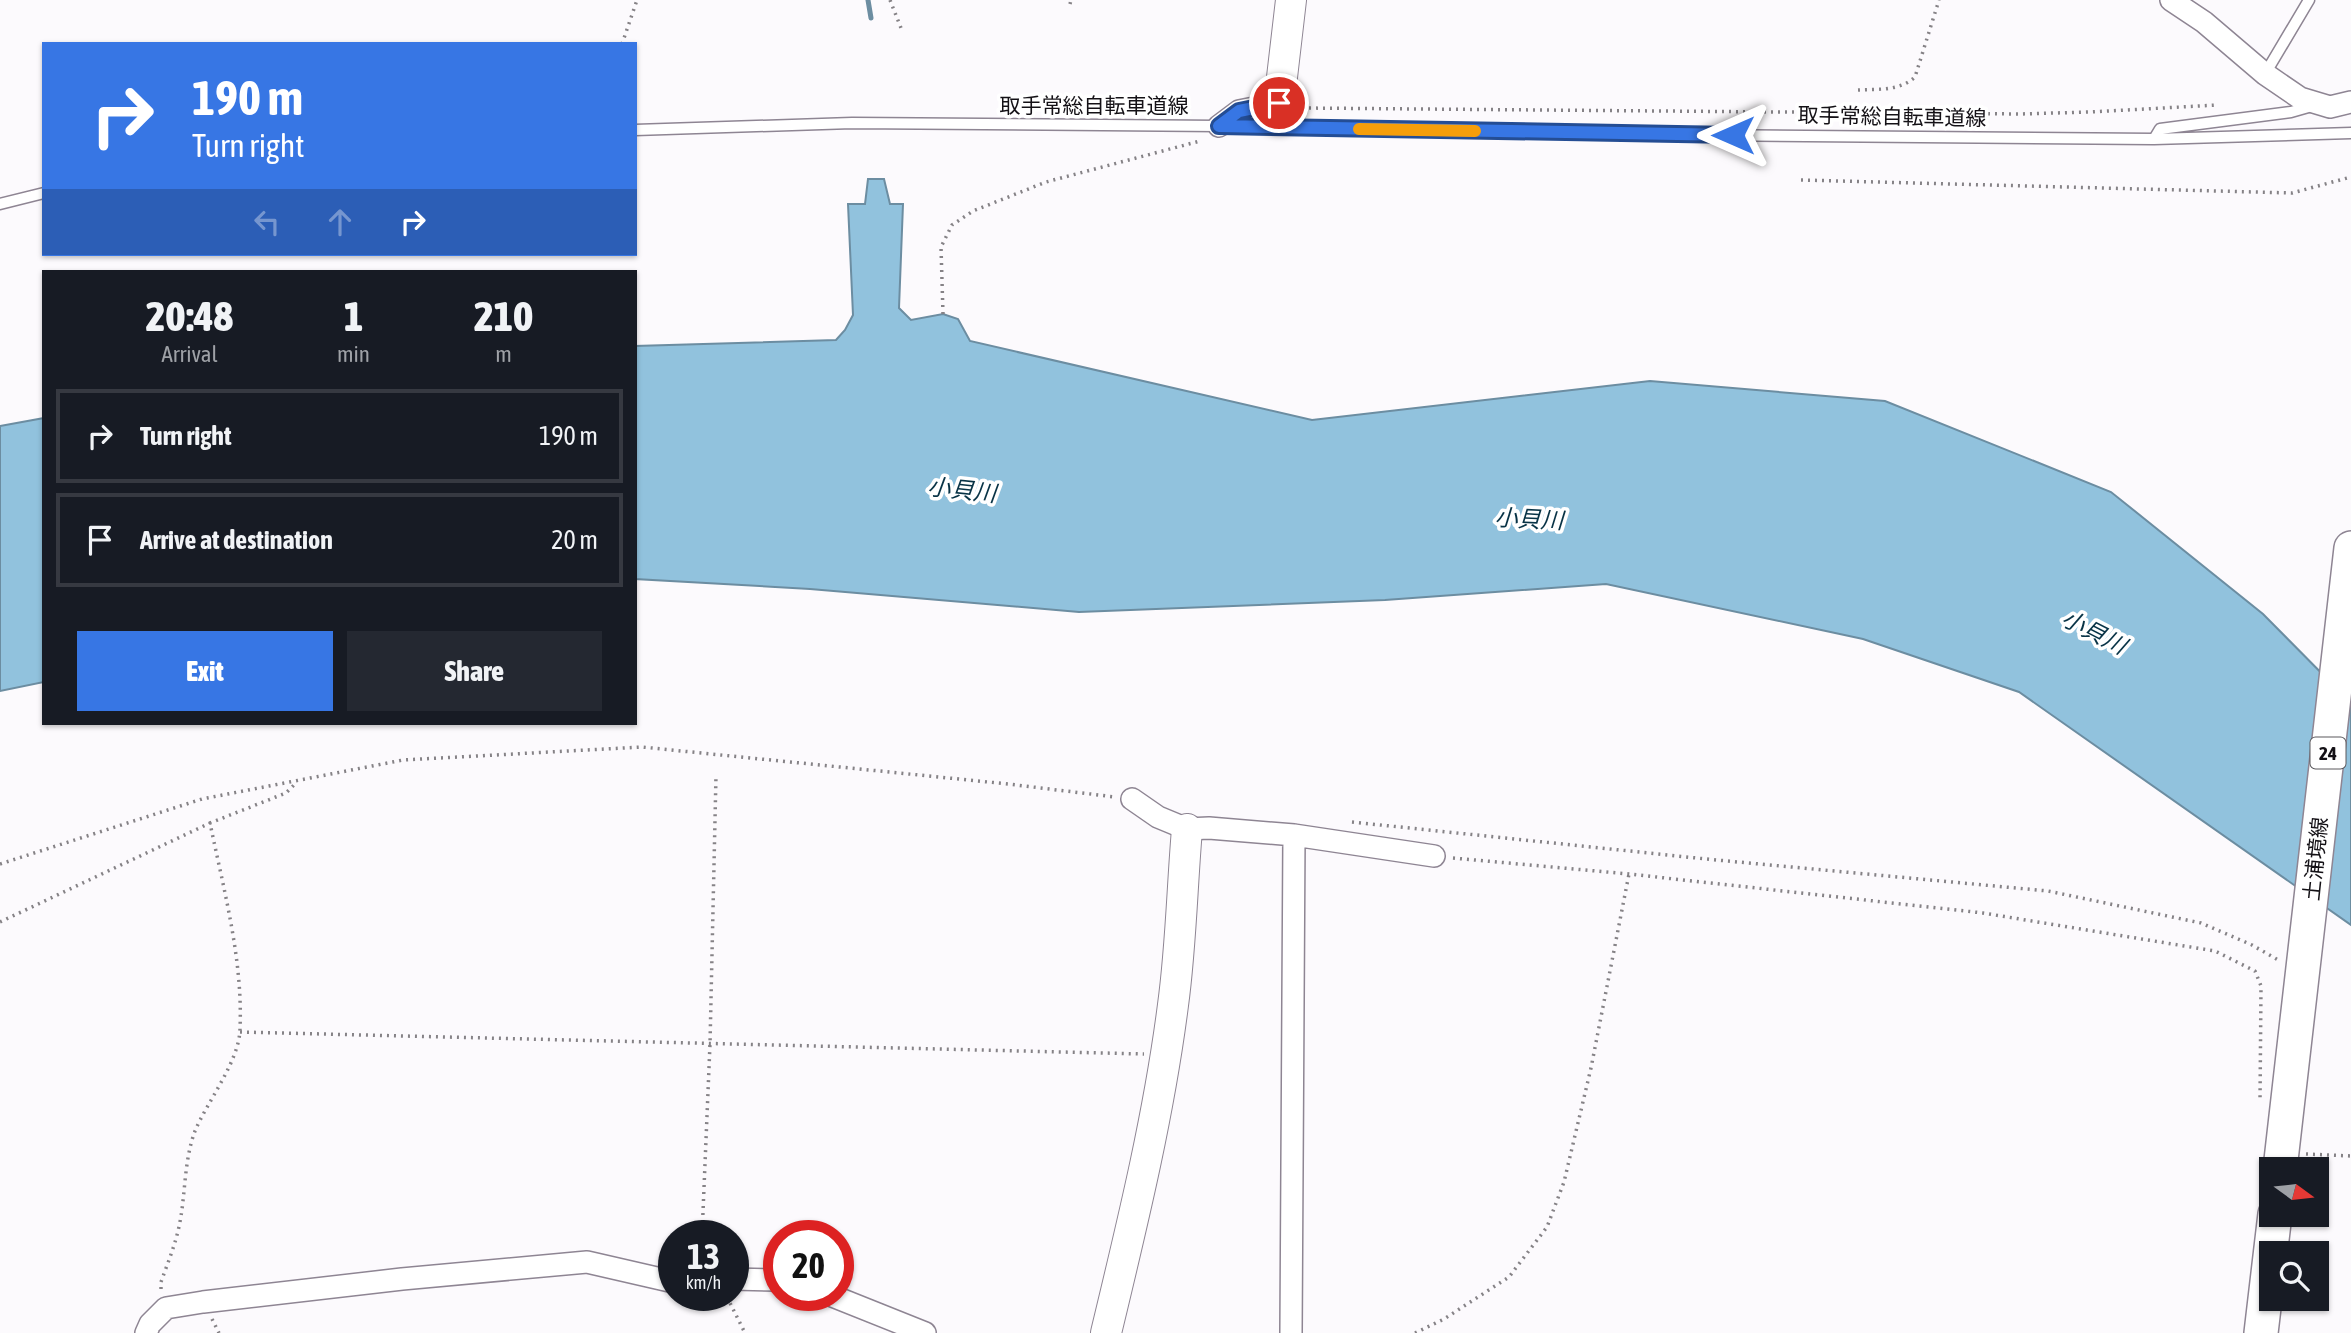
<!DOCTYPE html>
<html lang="en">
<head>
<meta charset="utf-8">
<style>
  body { margin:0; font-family:"Asap Condensed","Noto Sans JP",sans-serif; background:#242831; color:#f1f3f6; height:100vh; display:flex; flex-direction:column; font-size:26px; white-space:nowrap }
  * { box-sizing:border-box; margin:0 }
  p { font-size:23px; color:#9ea1a6 }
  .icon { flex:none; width:38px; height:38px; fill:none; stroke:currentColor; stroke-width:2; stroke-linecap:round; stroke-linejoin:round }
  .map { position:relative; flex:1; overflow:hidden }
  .side { position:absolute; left:42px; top:270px; width:595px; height:455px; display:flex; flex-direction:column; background:#171b24; border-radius:0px; box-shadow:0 2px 5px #0004 }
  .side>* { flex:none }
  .banner { position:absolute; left:42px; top:42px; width:595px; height:214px; border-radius:0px; box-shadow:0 2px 5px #0004; background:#3776e4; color:#fff; overflow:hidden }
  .needle { width:46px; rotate:105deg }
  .controls { position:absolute; left:2259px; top:1157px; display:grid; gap:14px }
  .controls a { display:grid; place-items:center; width:70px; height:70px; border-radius:0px; background:#171b24; box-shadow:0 2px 5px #0004; font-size:35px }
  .speed { position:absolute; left:658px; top:1220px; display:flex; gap:14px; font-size:35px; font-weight:700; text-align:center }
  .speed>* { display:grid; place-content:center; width:91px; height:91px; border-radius:50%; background:#171b24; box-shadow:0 2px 5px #0004; line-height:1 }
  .speed small { font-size:18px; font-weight:400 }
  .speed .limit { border:10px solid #d22; background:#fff; color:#111 }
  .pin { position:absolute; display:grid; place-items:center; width:60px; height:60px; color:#fff; margin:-30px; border:4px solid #fff; border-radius:50%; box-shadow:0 2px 7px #0007 }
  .me { position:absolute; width:77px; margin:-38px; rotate:270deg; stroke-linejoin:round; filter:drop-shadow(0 0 5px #0008) }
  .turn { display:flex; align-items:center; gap:24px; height:147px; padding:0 35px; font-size:32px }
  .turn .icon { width:91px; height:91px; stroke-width:2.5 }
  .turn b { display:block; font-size:49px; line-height:60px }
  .lanes { display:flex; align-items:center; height:66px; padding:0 35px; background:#0003; justify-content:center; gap:35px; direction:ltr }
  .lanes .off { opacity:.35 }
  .eta { display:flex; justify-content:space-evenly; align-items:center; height:119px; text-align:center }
  .eta b { font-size:42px; font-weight:800; line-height:49px }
  .button { display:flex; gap:14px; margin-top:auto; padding:14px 35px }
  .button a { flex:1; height:80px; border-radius:0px; background:#3776e4; color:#fff; font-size:28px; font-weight:800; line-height:80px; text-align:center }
  .button a+a { background:#242831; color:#f1f3f6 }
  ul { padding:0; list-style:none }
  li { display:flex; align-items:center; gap:21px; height:94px; margin:0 14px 10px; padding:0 21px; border:4px solid #363941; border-radius:0px }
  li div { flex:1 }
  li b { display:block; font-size:26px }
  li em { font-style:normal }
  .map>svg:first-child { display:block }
  .water { fill:#91c2dd; stroke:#6c8da1; stroke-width:2 }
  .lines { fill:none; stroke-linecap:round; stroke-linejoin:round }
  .stream { stroke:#6c8da1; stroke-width:5 }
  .lane-casing { stroke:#8e8593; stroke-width:13 }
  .street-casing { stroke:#8e8593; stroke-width:24 }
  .secondary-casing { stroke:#8e8593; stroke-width:32 }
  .primary-casing { stroke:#8e8593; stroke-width:36 }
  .path { stroke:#858286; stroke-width:3.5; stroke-dasharray:2 5; stroke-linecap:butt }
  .lane { stroke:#fff; stroke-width:10 }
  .street { stroke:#fff; stroke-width:21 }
  .secondary { stroke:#fff; stroke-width:30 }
  .primary { stroke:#fff; stroke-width:33 }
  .route-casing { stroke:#244d94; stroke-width:18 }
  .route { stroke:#3776e4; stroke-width:12 }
  .slow { stroke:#f59e0b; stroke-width:12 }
  .labels { text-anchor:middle; stroke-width:7; stroke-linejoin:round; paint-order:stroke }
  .shield { fill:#fff; stroke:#5a585c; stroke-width:2 }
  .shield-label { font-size:19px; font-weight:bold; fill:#141116 }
  .street-label { font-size:21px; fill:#141116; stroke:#fff }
  .water-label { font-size:23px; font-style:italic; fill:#083346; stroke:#fff }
</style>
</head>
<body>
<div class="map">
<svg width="2351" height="1333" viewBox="0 0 2351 1333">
  <rect width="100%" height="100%" fill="#fcfafd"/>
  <path class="water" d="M 868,179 L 884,179 L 890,204 L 903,204 L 899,308 L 911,320 L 943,314 L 958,319 L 970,341 L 1312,420 L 1650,381 L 1885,401 L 2111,492 L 2263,614 L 2351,703 L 2351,925 L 2019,692 L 1863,639 L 1606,584 L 1385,600 L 1079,612 L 810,589 L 635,579 L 635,346 L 836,340 L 845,330 L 853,315 L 848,204 L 865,204 Z
    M 44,418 L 44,682 L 0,691 L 0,426 Z"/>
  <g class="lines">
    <path class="stream" d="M 868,0 L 871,18"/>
    <defs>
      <path id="lane" d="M 2265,74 L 2309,0
        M 635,130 L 852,123 L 1219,126 L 1596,134 L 2154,139 L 2351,133
        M 2154,139 L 2160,129 L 2291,112 L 2312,106
        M 0,204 L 44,193"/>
      <path id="street" d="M 2171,0 L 2204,22 L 2265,74 L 2300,98 L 2330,107 L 2351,102
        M 1219,126 L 1239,111 L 1279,103
        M 1132,799 L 1158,817 L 1187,829 L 1209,828 L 1294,835 L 1434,856
        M 733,1279 L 779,1280
        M 830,1295 L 925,1333
        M 146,1333 L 150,1324 L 166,1308 L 203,1302 L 402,1279 L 587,1262 L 674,1282
        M 1291,1333 L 1294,835"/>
      <path id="secondary" d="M 1279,103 L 1291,0
        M 1106,1333 C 1132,1225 1159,1115 1173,1005 C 1181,947 1182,888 1187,829"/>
      <path id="primary" d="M 2280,1169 L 2351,548
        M 2261,1333 L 2275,1214"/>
    </defs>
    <use href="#lane" class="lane-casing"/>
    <use href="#street" class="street-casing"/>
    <use href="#secondary" class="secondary-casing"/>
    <use href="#primary" class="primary-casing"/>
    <path class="path" d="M 890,0 L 901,28
      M 1070,4 L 1071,0
      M 622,44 L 637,0
      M 1858,90 C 1878,89 1900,91 1915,77 L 1939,0
      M 1302,108 L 2019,114 L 2089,112 L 2218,105
      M 1801,180 L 2292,193 L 2351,177
      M 943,314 L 941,247 L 952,225 L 973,211 L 1046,182 L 1200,141
      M 1352,822 L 1706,859 L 2048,891 L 2201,923 L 2252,945 L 2278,960
      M 1453,858 L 1629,874 L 1983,913 L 2215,951 L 2255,971 L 2261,986 L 2260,1102
      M 0,864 L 202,799 L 403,760 L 642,747 L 1008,784 L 1115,797
      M 0,922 L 210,823
      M 240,1032 L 1144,1054
      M 2306,1154 L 2351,1156
      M 702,1236 L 710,1044 L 716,775
      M 161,1289 L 161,1282 C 167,1265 174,1248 178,1231 C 186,1199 183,1163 195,1131 C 208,1100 239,1062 240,1029 C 243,960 224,891 210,823 L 286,793 L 297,782
      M 727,1297 L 745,1333
      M 212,1319 L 219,1333
      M 1415,1333 L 1444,1319 L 1509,1277 L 1547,1227 L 1564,1182 L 1591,1068 L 1629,874"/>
    <use href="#lane" class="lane"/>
    <use href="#street" class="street"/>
    <use href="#secondary" class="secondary"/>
    <use href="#primary" class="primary"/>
  </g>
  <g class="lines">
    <defs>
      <path id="route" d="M 1279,103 L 1239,111 L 1219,126 L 1733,135"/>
    </defs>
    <use href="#route" class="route-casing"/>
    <use href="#route" class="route"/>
    <path class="slow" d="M 1359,129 L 1475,131"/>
  </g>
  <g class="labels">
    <rect class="shield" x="2310.5" y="737.5" width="35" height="31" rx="5"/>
    <g class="shield-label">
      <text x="2328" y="760">24</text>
    </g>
    <g class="street-label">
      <text x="1094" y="113">取手常総自転車道線</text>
      <text transform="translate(1892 117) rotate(1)" y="7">取手常総自転車道線</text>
      <text transform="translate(2316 859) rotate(-84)" y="7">土浦境線</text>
    </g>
    <g class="water-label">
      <text transform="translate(962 490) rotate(6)" y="8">小貝川</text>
      <text transform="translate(1529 519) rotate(3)" y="8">小貝川</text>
      <text transform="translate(2094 632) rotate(27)" y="8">小貝川</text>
    </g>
  </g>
</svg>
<div class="controls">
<a><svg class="needle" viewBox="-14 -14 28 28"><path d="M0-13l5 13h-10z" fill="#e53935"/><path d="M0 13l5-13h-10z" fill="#9ea1a6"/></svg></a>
<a><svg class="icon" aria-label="search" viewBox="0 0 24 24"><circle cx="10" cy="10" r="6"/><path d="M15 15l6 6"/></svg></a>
</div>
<div class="speed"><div>13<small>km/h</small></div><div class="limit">20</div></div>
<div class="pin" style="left:1279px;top:103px;background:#d93025"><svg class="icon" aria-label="arrive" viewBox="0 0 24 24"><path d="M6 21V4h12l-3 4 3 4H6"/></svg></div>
<svg class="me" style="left:1733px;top:135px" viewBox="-20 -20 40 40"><path d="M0-17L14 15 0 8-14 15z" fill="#3776e4" stroke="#fff" stroke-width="4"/></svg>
<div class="banner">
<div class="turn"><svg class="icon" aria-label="right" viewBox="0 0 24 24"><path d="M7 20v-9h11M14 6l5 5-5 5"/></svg><div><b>190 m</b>Turn right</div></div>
<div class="lanes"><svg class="icon off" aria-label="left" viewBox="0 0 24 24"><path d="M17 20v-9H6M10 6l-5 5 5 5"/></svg><svg class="icon off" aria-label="ahead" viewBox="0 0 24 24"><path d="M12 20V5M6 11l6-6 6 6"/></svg><svg class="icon" aria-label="right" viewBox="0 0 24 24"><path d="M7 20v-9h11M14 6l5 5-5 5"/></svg></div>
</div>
<section class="side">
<div class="eta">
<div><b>20:48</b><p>Arrival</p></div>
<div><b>1</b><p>min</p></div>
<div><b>210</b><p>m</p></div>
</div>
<ul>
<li><svg class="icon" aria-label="right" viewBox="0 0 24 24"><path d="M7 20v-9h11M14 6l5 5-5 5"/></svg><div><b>Turn right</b></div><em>190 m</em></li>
<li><svg class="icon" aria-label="arrive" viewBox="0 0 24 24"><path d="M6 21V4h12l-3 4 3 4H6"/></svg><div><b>Arrive at destination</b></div><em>20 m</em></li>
</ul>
<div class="button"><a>Exit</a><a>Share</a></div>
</section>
</div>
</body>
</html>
